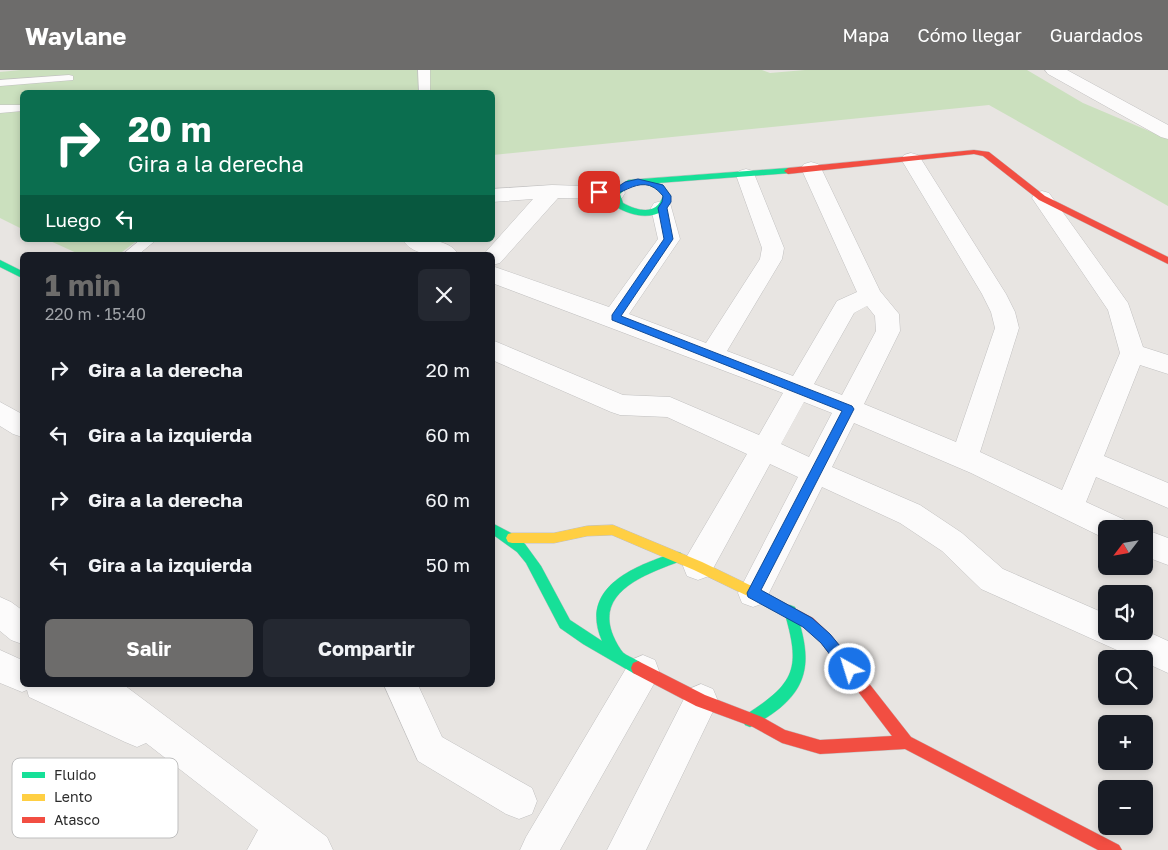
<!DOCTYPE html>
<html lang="es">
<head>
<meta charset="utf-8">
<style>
  body { margin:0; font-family:"Golos Text",sans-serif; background:#242831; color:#f1f3f6; height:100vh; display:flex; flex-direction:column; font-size:19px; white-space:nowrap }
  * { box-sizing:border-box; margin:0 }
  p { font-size:16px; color:#9ea1a6 }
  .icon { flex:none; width:28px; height:28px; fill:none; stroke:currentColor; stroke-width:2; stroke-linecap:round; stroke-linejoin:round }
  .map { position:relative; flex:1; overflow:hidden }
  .panel { position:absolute; left:20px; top:182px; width:475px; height:435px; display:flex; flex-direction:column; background:#171b24; border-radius:8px; box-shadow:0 2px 8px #0003 }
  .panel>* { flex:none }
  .banner { position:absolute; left:20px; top:20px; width:475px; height:152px; border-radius:8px; box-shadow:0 2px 8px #0003; background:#0b6e4f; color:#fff; overflow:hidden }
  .needle { width:32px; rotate:239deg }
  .fabs { position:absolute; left:1098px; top:450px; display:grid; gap:10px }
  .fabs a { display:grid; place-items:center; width:55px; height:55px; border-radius:8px; background:#171b24; box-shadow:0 2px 8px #0003; font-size:25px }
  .pin { position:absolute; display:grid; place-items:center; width:42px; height:42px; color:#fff; margin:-21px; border-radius:10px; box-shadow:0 2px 8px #0006 }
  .me { position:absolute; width:55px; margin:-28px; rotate:321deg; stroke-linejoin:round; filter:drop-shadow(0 0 4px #0008) }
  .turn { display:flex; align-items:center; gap:18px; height:105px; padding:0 25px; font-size:22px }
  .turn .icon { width:65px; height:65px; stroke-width:2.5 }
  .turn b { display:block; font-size:35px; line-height:42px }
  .then { display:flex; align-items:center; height:48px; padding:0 25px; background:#0003; gap:10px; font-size:19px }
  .round { display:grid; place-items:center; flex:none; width:52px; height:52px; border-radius:8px; background:#242831 }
  .overview { display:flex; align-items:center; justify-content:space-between; height:85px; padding:0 25px }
  h1 { font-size:30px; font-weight:700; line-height:38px; color:#6d6c6b }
  .action { display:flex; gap:10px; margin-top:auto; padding:10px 25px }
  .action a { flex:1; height:58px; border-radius:8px; background:#6d6c6b; color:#fff; font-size:20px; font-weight:700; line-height:58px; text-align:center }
  .action a+a { background:#242831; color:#f1f3f6 }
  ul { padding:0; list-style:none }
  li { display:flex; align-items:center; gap:15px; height:65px; padding:0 25px }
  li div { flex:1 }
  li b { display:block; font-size:19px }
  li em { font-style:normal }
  header { display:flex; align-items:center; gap:30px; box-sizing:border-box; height:70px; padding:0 25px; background:#6d6c6b; color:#fff }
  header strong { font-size:24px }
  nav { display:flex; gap:28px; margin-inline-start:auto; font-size:18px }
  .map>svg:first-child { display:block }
  .green { fill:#cbe0be }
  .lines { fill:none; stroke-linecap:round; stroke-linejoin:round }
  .lane-casing { stroke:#c1c0c0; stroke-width:1 }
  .street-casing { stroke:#c1c0c0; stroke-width:1 }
  .fast-casing { stroke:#c1c0c0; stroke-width:1 }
  .slow-casing { stroke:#c1c0c0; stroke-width:1 }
  .jam-casing { stroke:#c1c0c0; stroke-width:1 }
  .lane { fill:#fcfbfb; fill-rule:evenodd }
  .street { fill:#fcfbfb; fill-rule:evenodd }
  .fast { fill:#16e098; fill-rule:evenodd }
  .slow { fill:#ffcf43; fill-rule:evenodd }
  .jam { fill:#f24e42; fill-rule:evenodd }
  .route { fill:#1a73e8; stroke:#114b97 }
  .key { fill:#fff; stroke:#bfbfbf; stroke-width:1 }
  .key-label { font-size:14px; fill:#2b2b2b }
</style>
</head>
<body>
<header>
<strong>Waylane</strong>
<nav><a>Mapa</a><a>Cómo llegar</a><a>Guardados</a></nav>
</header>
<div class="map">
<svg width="1168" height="780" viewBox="0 0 1168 780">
  <rect width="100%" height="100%" fill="#e8e5e2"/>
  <path class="green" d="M 21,0 L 762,0 L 770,3 L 805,0 L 1027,0 L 1083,33 L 1168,69 L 1168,136 L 989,35 L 493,85 L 492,22 L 22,22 L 22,159 L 0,148 L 0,2 Z
    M 48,170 L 138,170 L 118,185 L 81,185 Z"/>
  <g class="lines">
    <defs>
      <path id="lane" d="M 418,0 L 430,0 L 430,22 L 419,22 Z
        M 69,5 L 73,6 L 73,10 L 0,16 L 0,10 Z
        M 0,35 L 22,35 L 22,41 L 0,43 Z
        M 140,170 L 156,170 L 138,185 L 122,185 Z"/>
      <path id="street" d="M 1045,0 L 1067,0 L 1168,55 L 1168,69 L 1161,67 L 1048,4 Z
        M 911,83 L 918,85 L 921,89 L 1006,224 L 1015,242 L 1019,258 L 980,382 L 1062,420 L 1120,283 L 1108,240 L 1032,128 L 1035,123 L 1042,121 L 1049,123 L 1128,233 L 1143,277 L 1168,285 L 1168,304 L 1140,295 L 1104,386 L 1168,413 L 1168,438 L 1096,407 L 1086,432 L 1125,450 L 1129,459 L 1106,459 L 1106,469 L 971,403 L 854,353 L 832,397 L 920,435 L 962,463 L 1003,499 L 1106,544 L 1106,561 L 1144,560 L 1168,571 L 1168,603 L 1144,592 L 1144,589 L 1137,589 L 981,519 L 942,481 L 900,453 L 822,417 L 764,533 L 753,537 L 742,533 L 738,523 L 798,407 L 770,394 L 709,506 L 698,510 L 687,506 L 683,496 L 687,486 L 747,384 L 667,347 L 620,345 L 611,342 L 492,290 L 492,270 L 623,325 L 670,327 L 759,365 L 783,323 L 492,213 L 492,196 L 609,237 L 658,169 L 651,138 L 654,133 L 662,131 L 670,133 L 680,169 L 629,244 L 706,273 L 760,189 L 762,178 L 736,105 L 739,101 L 746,99 L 753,101 L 784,178 L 782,189 L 727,281 L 793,306 L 837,231 L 857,222 L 801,98 L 804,94 L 811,92 L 818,94 L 821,98 L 880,221 L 899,244 L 900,261 L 864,334 L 956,372 L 995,258 L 991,242 L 982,224 L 901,89 L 904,85 ZM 867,236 L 875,246 L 876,261 L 842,325 L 814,314 L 854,243 ZM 804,332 L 832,343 L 809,387 L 781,374 Z
        M 552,115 L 615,117 L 622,118 L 625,123 L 622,128 L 615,129 L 558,128 L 500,193 L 492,195 L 492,185 L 483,185 L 533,129 L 492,132 L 492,119 Z
        M 403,170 C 421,170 448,167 459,185 C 441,185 414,188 403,170 Z
        M 0,332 L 22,344 L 22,367 L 13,364 L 0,356 Z
        M 1144,459 L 1168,468 L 1168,495 L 1144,486 Z
        M 0,527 L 11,532 L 22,540 L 22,574 L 11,570 L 0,561 Z
        M 0,580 L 22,590 L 22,615 L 124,615 L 327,767 L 333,780 L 247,780 L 258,760 L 146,673 L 137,677 L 125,672 L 29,627 L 27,620 L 22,622 L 0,613 Z
        M 643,585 L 655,590 L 659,601 L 655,612 L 560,780 L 520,780 L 526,767 L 631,590 Z
        M 701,614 L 713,619 L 718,631 L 646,780 L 607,780 L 689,619 Z
        M 384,615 L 418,615 L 442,667 L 532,718 L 537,731 L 532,744 L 519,749 L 506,744 L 418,691 Z"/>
      <path id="fast" d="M 788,98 L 791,99 L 791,103 L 658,113 L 663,115 L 671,126 L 663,141 C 647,150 631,145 616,137 L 611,123 L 628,110 ZM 646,114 L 657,119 L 663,126 C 656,146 638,141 623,133 L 620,124 L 630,115 Z
        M 0,190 L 22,201 L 22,208 L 0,197 Z
        M 492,453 L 513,464 L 525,474 L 541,496 L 570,550 L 602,571 C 578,516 637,495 677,482 L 681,483 L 683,487 L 681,491 C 640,506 585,526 621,580 C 626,588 640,588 645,598 L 643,603 L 638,605 L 633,603 L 583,574 L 560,558 L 526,493 L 517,482 L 492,464 Z
        M 790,535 L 795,537 L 796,541 C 808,579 814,610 780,638 C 771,645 761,652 750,657 L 745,655 L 743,650 L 745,645 C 796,613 801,598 784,541 L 785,537 Z"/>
      <path id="slow" d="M 613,455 L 702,492 L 768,524 L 770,528 L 768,532 L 764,534 L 760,532 L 694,500 L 612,465 L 587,466 L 554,473 L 512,473 L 508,472 L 506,468 L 508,464 L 512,463 L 554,463 L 587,456 Z"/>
      <path id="jam" d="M 974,80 L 989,82 L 1045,126 L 1168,187 L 1168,194 L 1039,130 L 983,86 L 974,84 L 788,104 L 784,101 L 788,98 Z
        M 764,522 L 813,548 L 831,565 L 911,667 L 1119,775 L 1122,780 L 1098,780 L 905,679 L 820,684 L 782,673 L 753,657 L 696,636 L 633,603 L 631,598 L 633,593 L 638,591 L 705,625 L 762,647 L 785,660 L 820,670 L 892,666 L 821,573 L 803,556 L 760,532 L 758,528 L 760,524 Z"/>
    </defs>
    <use href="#lane" class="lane-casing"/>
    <use href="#street" class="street-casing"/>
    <use href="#fast" class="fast-casing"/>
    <use href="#slow" class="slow-casing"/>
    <use href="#jam" class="jam-casing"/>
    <use href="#lane" class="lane"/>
    <use href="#street" class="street"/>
    <use href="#fast" class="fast"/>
    <use href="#slow" class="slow"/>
    <use href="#jam" class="jam"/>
  </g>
  <path class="route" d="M 638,109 L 663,115 L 671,126 L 671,132 L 667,138 L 673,169 L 621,246 L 852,336 L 854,339 L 761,520 L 812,548 L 830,564 L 855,594 L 857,599 L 855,604 L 850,606 L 845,604 L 821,573 L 803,557 L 748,527 L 747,523 L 842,341 L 612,250 L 612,245 L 664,169 L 658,138 L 662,132 L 663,126 C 639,95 616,139 595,122 L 599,120 L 613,120 L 625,112 Z"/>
  <rect x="12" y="688" width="166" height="80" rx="8" class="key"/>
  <rect x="22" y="702" width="23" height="6" fill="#16e098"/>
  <rect x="22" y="724" width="23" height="7" fill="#ffcf43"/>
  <rect x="22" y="747" width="23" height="6" fill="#f24e42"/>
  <g class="key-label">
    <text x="54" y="710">Fluido</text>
    <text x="54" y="732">Lento</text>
    <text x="54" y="755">Atasco</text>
  </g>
</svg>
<div class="fabs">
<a><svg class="needle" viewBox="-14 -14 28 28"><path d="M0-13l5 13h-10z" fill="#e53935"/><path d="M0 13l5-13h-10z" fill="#9ea1a6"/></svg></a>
<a><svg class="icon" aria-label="sound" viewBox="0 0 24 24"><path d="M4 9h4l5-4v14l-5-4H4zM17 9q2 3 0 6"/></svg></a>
<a><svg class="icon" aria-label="search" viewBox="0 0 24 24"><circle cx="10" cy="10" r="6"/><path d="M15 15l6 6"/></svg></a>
<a>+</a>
<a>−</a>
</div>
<div class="pin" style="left:599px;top:122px;background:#d93025"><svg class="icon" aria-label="arrive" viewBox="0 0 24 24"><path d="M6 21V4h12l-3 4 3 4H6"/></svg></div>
<svg class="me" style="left:850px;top:599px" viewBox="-20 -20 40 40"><circle r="17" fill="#1a73e8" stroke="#fff" stroke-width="3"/><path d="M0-11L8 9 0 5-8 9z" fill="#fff"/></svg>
<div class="banner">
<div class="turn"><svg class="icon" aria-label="right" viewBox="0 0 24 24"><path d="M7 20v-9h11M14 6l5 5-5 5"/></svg><div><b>20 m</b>Gira a la derecha</div></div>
<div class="then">Luego<svg class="icon" aria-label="left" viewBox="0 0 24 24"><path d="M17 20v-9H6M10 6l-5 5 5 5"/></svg></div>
</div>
<section class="panel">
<div class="overview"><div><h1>1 min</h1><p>220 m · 15:40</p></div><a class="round"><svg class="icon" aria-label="close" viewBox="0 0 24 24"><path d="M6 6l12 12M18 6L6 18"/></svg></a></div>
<ul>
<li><svg class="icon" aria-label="right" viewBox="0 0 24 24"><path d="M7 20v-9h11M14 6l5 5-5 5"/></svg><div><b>Gira a la derecha</b></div><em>20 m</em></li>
<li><svg class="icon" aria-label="left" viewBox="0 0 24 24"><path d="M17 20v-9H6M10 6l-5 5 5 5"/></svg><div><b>Gira a la izquierda</b></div><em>60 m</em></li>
<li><svg class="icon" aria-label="right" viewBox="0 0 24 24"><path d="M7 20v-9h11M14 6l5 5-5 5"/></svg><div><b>Gira a la derecha</b></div><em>60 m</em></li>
<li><svg class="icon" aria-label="left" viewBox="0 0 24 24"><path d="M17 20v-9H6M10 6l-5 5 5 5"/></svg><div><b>Gira a la izquierda</b></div><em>50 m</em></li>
</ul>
<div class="action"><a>Salir</a><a>Compartir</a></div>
</section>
</div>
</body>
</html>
